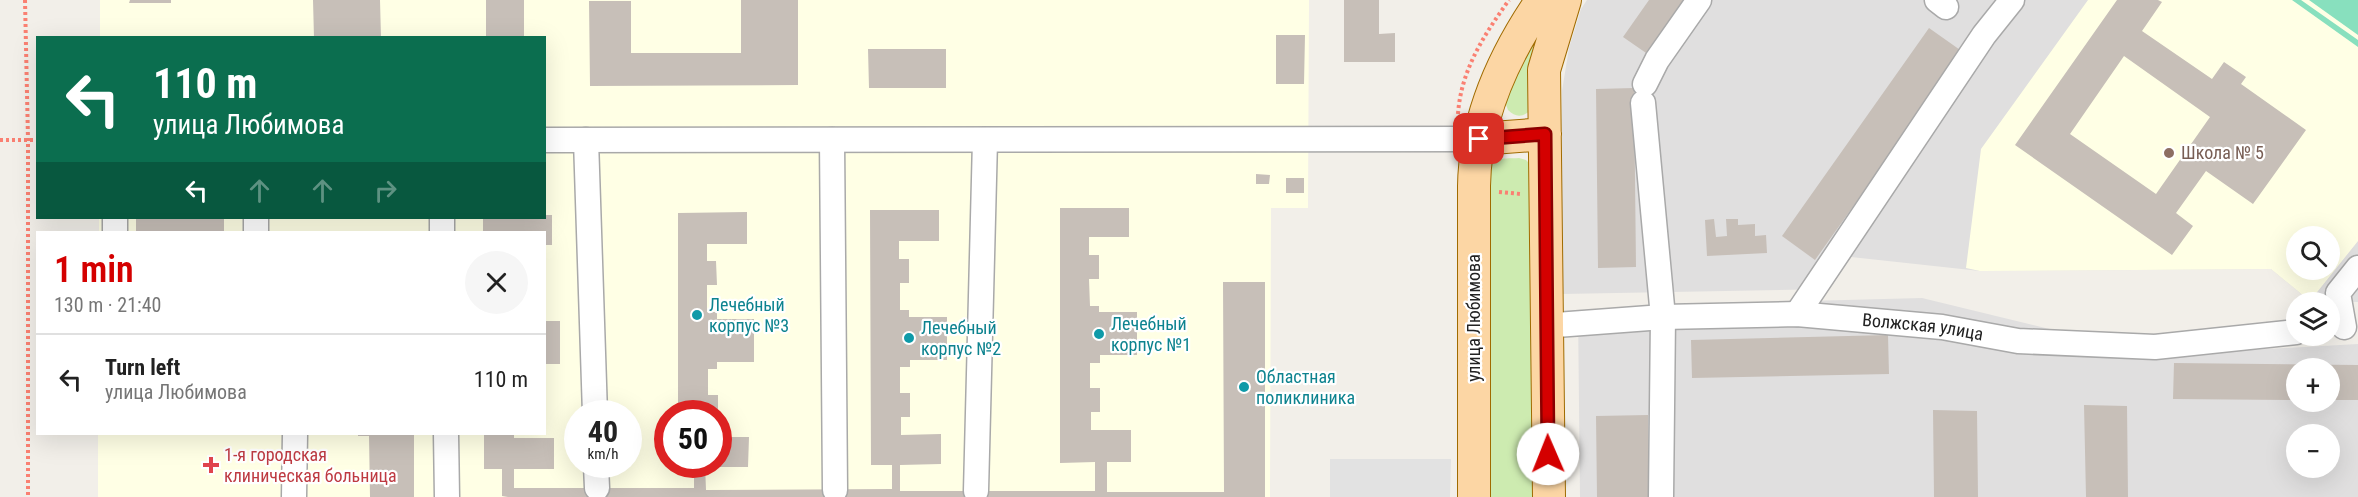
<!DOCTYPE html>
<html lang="en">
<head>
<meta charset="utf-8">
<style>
  body { margin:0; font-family:"Roboto Condensed",sans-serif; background:#f6f6f6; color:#222; height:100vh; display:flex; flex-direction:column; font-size:22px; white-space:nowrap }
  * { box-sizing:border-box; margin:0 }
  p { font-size:20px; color:#767676 }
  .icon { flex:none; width:33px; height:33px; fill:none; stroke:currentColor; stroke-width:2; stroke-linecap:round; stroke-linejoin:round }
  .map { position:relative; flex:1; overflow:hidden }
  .details { position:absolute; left:36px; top:231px; width:510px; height:204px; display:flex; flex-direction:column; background:#fff; border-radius:0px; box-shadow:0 6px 24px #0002 }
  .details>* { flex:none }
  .hud { position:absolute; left:36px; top:36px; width:510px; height:183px; border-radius:0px; box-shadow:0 6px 24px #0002; background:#0b6e4f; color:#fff; overflow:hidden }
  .fabs { position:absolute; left:2286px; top:226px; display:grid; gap:12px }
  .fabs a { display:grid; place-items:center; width:54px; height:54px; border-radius:50%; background:#fff; box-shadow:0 6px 24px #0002; font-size:30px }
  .speed { position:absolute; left:564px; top:400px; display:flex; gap:12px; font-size:30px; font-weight:700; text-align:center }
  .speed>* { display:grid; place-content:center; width:78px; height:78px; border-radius:50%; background:#fff; box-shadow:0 6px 24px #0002; line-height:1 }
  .speed small { font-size:15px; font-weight:400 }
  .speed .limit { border:9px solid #d22; background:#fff; color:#111 }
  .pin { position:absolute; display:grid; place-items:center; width:51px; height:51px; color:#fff; margin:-26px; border-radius:12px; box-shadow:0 3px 9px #0006 }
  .me { position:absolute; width:66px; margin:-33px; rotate:359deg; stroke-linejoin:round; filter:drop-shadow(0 0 4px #0008) }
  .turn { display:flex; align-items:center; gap:21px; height:126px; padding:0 18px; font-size:27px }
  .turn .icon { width:78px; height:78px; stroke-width:2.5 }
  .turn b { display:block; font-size:42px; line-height:51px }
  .lanes { display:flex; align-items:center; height:57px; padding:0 18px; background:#0003; justify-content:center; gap:30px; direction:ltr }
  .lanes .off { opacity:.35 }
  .round { display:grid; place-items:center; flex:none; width:63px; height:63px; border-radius:32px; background:#f6f6f6 }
  .headline { display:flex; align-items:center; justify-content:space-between; height:102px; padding:0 18px }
  h1 { font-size:36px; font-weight:600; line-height:45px; color:#d40000 }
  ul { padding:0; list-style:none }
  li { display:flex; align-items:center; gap:18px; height:90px; padding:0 18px; border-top:2px solid #e0e0e0 }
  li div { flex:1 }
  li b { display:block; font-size:22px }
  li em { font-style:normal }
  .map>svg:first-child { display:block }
  .residential { fill:#e0dfdf; fill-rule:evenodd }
  .education { fill:#ffffe5; fill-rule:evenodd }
  .grass { fill:#cdebb0 }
  .pitch { fill:#88e0be }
  .parking { fill:#e2e2e2 }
  .building { fill:#c7bfb8; fill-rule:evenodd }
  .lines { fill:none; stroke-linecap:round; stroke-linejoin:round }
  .minor-casing { stroke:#a9a9a9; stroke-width:27 }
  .major-casing { stroke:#a06b00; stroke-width:34 }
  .path { stroke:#fa8072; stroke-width:4; stroke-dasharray:3 3; stroke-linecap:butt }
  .minor { stroke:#fff; stroke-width:24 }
  .major { stroke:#fcd6a4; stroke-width:32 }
  .route-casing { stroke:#8a0000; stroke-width:15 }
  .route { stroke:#d40000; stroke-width:10 }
  .education-dot { fill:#8d6e63; stroke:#fff; stroke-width:2 }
  .culture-dot { fill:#0f9aa8; stroke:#fff; stroke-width:2 }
  .health-dot { fill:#e0444e; stroke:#fff; stroke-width:2 }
  .labels { text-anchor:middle; stroke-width:4.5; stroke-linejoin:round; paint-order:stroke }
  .education-label { font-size:18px; fill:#785e54; stroke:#fff; text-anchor:start }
  .culture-label { font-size:18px; fill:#0d838f; stroke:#fff; text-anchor:start }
  .street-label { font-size:18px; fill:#222; stroke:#fff }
  .health-label { font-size:18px; fill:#be3a42; stroke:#fff; text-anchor:start }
</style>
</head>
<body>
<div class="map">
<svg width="2358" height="497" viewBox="0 0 2358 497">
  <rect width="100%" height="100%" fill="#f2efe9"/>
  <path class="residential" d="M 1587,0 L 2358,0 L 2358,302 L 2310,301 L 2271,269 L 1980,271 L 1851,257 L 1829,289 L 1562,294 L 1562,91 L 1569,48 L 1581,9 ZM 2296,237 L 2330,237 L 2330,270 L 2296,270 Z
    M 1922,298 L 2157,355 L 2358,344 L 2358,497 L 1580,497 L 1578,311 L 1684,304 ZM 2296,369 L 2330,369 L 2330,402 L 2296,402 ZM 2296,435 L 2330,435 L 2330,468 L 2296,468 Z"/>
  <path class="education" d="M 100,0 L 1309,0 L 1308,208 L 1271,208 L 1270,497 L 98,497 L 98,434 L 544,434 L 544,232 L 99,232 L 99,218 L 544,218 L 544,38 L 100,37 ZM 578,414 L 628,414 L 628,465 L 578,465 ZM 668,414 L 718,414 L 718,465 L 668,465 Z
    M 2088,0 L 2358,0 L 2358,241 L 2310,301 L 2271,269 L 1980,271 L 1966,268 L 1981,149 ZM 2296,237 L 2330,237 L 2330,270 L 2296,270 Z"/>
  <path class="grass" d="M 1540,19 L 1531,110 C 1523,117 1516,118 1508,110 L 1505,102 Z
    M 1519,158 L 1526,160 L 1531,165 L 1537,497 L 1490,497 L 1488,170 C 1494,156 1505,159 1519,158 Z"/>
  <path class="pitch" d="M 2292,0 L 2301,0 L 2358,40 L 2358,47 Z
    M 2309,0 L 2358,0 L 2358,35 Z"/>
  <path class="parking" d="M 1330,459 L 1451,459 L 1450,497 L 1330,497 Z"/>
  <path class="building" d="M 130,0 L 171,0 L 171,3 L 129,3 Z
    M 313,0 L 380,0 L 381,38 L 314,38 Z
    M 486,0 L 524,0 L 524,38 L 486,38 Z
    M 741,0 L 798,0 L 798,85 L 590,86 L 589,1 L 631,1 L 631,53 L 741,53 Z
    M 1344,0 L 1379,0 L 1379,34 L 1395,33 L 1395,62 L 1344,62 Z
    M 1649,0 L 1687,0 L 1649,55 L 1623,37 Z
    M 2117,0 L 2158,0 L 2162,2 L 2142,31 L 2212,79 L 2224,62 L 2246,77 L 2241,84 L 2306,130 L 2253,204 L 2206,171 L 2176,213 L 2193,226 L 2172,255 L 2015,145 ZM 2124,56 L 2210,117 L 2156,194 L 2070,134 Z
    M 1929,28 L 1963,52 L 1815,260 L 1782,236 Z
    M 1276,35 L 1305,35 L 1304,84 L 1276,84 Z
    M 868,49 L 946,49 L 946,88 L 869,88 Z
    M 1634,88 L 1636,267 L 1598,268 L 1596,89 Z
    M 1256,174 L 1270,175 L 1269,184 L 1256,184 Z
    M 1286,178 L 1304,178 L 1304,193 L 1286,193 Z
    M 1060,208 L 1129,208 L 1129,237 L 1089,237 L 1089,255 L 1099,255 L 1099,279 L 1089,279 L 1090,306 L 1099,306 L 1099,312 L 1137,312 L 1137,355 L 1100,355 L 1100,363 L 1090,363 L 1090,388 L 1100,388 L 1100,412 L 1091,412 L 1091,430 L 1131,430 L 1131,462 L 1107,462 L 1107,492 L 1224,492 L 1223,282 L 1265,282 L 1265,497 L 508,497 L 502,496 L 502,469 L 484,469 L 484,434 L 514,434 L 514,438 L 554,438 L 554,469 L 514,469 L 514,488 L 694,488 L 694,465 L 705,465 L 706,490 L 892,489 L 892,465 L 871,465 L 870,210 L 939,210 L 939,241 L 899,241 L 899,259 L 909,259 L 909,283 L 900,283 L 900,310 L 909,310 L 909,317 L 947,317 L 947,360 L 910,360 L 910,367 L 900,367 L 900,393 L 910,393 L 910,417 L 901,417 L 901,435 L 941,434 L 941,464 L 900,465 L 900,491 L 1095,491 L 1095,462 L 1060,463 Z
    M 747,212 L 747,244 L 707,244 L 707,261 L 716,261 L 717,285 L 707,285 L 707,312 L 717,312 L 717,319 L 754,319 L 754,362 L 717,362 L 717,369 L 708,369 L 708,395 L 718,395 L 718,414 L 678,414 L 678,213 Z
    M 544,215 L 552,215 L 552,245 L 544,245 L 544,232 L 483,232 L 483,218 L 544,218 Z
    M 136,218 L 224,218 L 224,232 L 136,232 Z
    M 1714,219 L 1716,237 L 1727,236 L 1726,219 L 1738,219 L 1738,225 L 1755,224 L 1755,236 L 1766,235 L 1767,253 L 1707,256 L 1705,220 Z
    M 544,321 L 560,321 L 560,364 L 544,364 Z
    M 1888,335 L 1889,374 L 1692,378 L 1691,340 Z
    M 2174,363 L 2358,365 L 2358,400 L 2330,400 L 2330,369 L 2296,369 L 2296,400 L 2173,399 Z
    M 2084,405 L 2127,406 L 2128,497 L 2086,497 Z
    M 1933,410 L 1977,411 L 1978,497 L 1934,497 Z
    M 1648,415 L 1648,497 L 1597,497 L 1596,416 Z
    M 358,434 L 414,434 L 414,497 L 370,497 L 369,436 L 358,436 Z
    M 718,437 L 749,437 L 748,467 L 718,467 Z"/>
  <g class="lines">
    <defs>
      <g id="minor">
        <path d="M 1937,0 L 1946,7"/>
        <path d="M 1645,84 L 1657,60 L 1699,0"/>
        <path d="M 1643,103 L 1663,317 L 1661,497"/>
        <path d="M 544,140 L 1479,139"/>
        <path d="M 586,140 L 595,414"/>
        <path d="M 832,140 L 835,490"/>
        <path d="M 442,218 L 442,232"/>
        <path d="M 115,232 L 115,218"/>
        <path d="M 256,232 L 256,218"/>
        <path d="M 1797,314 L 1984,35 L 2012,0"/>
        <path id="s1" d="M 1546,323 L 1556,325 L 1663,317 L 1797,314 L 1942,327 L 2018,341 L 2155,347 L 2296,332"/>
        <path d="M 2344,327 L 2338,293 L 2358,268"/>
        <path d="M 446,434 L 447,497"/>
        <path d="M 596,465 L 597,488"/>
        <path d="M 976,491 L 985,140"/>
        <path d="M 294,497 L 295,434"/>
      </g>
      <path id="major" d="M 1479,139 L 1545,134
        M 1474,497 L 1474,186 C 1475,118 1504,55 1542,0
        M 1549,497 L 1544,70 L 1565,0"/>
    </defs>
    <use href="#minor" class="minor-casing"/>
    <use href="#major" class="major-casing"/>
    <path class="path" d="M 25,0 L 28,140 L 28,497
      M 1458,114 C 1461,70 1484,35 1509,0
      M 0,140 L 38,140
      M 1499,192 L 1521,194"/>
    <use href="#minor" class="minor"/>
    <use href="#major" class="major"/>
  </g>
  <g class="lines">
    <defs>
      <path id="route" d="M 1479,139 L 1545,134 L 1548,454"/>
    </defs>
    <use href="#route" class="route-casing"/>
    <use href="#route" class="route"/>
  </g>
  <circle class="education-dot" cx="2169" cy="153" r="6"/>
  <g class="culture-dot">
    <circle cx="697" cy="315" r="6"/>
    <circle cx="1099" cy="334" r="6"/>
    <circle cx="909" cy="338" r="6"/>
    <circle cx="1244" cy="387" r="6"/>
  </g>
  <path class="health-dot" d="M208 456h6v6h6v6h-6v6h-6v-6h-6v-6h6z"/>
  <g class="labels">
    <g class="education-label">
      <text x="2181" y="159">Школа № 5</text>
    </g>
    <g class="culture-label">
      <text x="709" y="311">Лечебный<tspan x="709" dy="21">корпус №3</tspan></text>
      <text x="1111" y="330">Лечебный<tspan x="1111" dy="21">корпус №1</tspan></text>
      <text x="921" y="334">Лечебный<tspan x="921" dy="21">корпус №2</tspan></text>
      <text x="1256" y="383">Областная<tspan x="1256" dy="21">поликлиника</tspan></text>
    </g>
    <g class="street-label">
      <text transform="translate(1474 318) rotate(-90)" y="6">улица Любимова</text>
      <text dy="6" stroke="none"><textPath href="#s1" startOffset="378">Волжская улица</textPath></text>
    </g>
    <g class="health-label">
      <text x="224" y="461">1-я городская<tspan x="224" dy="21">клиническая больница</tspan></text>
    </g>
  </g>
</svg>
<div class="fabs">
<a><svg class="icon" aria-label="search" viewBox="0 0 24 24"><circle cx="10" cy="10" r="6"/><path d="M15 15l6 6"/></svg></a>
<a><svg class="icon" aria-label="layers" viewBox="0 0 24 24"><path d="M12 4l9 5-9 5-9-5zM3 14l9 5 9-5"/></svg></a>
<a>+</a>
<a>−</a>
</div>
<div class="speed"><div>40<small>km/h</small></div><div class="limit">50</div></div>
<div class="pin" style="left:1479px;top:139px;background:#d93025"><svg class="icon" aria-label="arrive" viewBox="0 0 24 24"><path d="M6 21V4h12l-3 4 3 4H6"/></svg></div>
<svg class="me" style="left:1548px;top:454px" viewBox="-20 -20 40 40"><circle r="19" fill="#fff"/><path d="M0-13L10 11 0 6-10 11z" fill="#d40000"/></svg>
<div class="hud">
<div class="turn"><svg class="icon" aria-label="left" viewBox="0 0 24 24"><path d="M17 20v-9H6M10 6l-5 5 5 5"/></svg><div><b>110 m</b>улица Любимова</div></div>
<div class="lanes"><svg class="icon" aria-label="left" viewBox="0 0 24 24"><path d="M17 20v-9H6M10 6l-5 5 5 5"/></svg><svg class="icon off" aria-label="ahead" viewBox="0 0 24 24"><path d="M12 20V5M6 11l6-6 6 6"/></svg><svg class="icon off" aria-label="ahead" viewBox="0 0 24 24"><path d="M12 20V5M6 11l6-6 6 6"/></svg><svg class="icon off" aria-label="right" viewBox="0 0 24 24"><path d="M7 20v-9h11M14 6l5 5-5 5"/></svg></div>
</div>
<section class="details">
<div class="headline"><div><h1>1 min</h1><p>130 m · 21:40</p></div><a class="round"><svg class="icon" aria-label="close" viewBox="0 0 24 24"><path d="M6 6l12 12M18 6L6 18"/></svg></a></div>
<ul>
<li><svg class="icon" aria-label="left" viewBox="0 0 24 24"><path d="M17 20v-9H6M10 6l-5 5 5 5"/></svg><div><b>Turn left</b><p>улица Любимова</p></div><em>110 m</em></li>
</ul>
</section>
</div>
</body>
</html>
